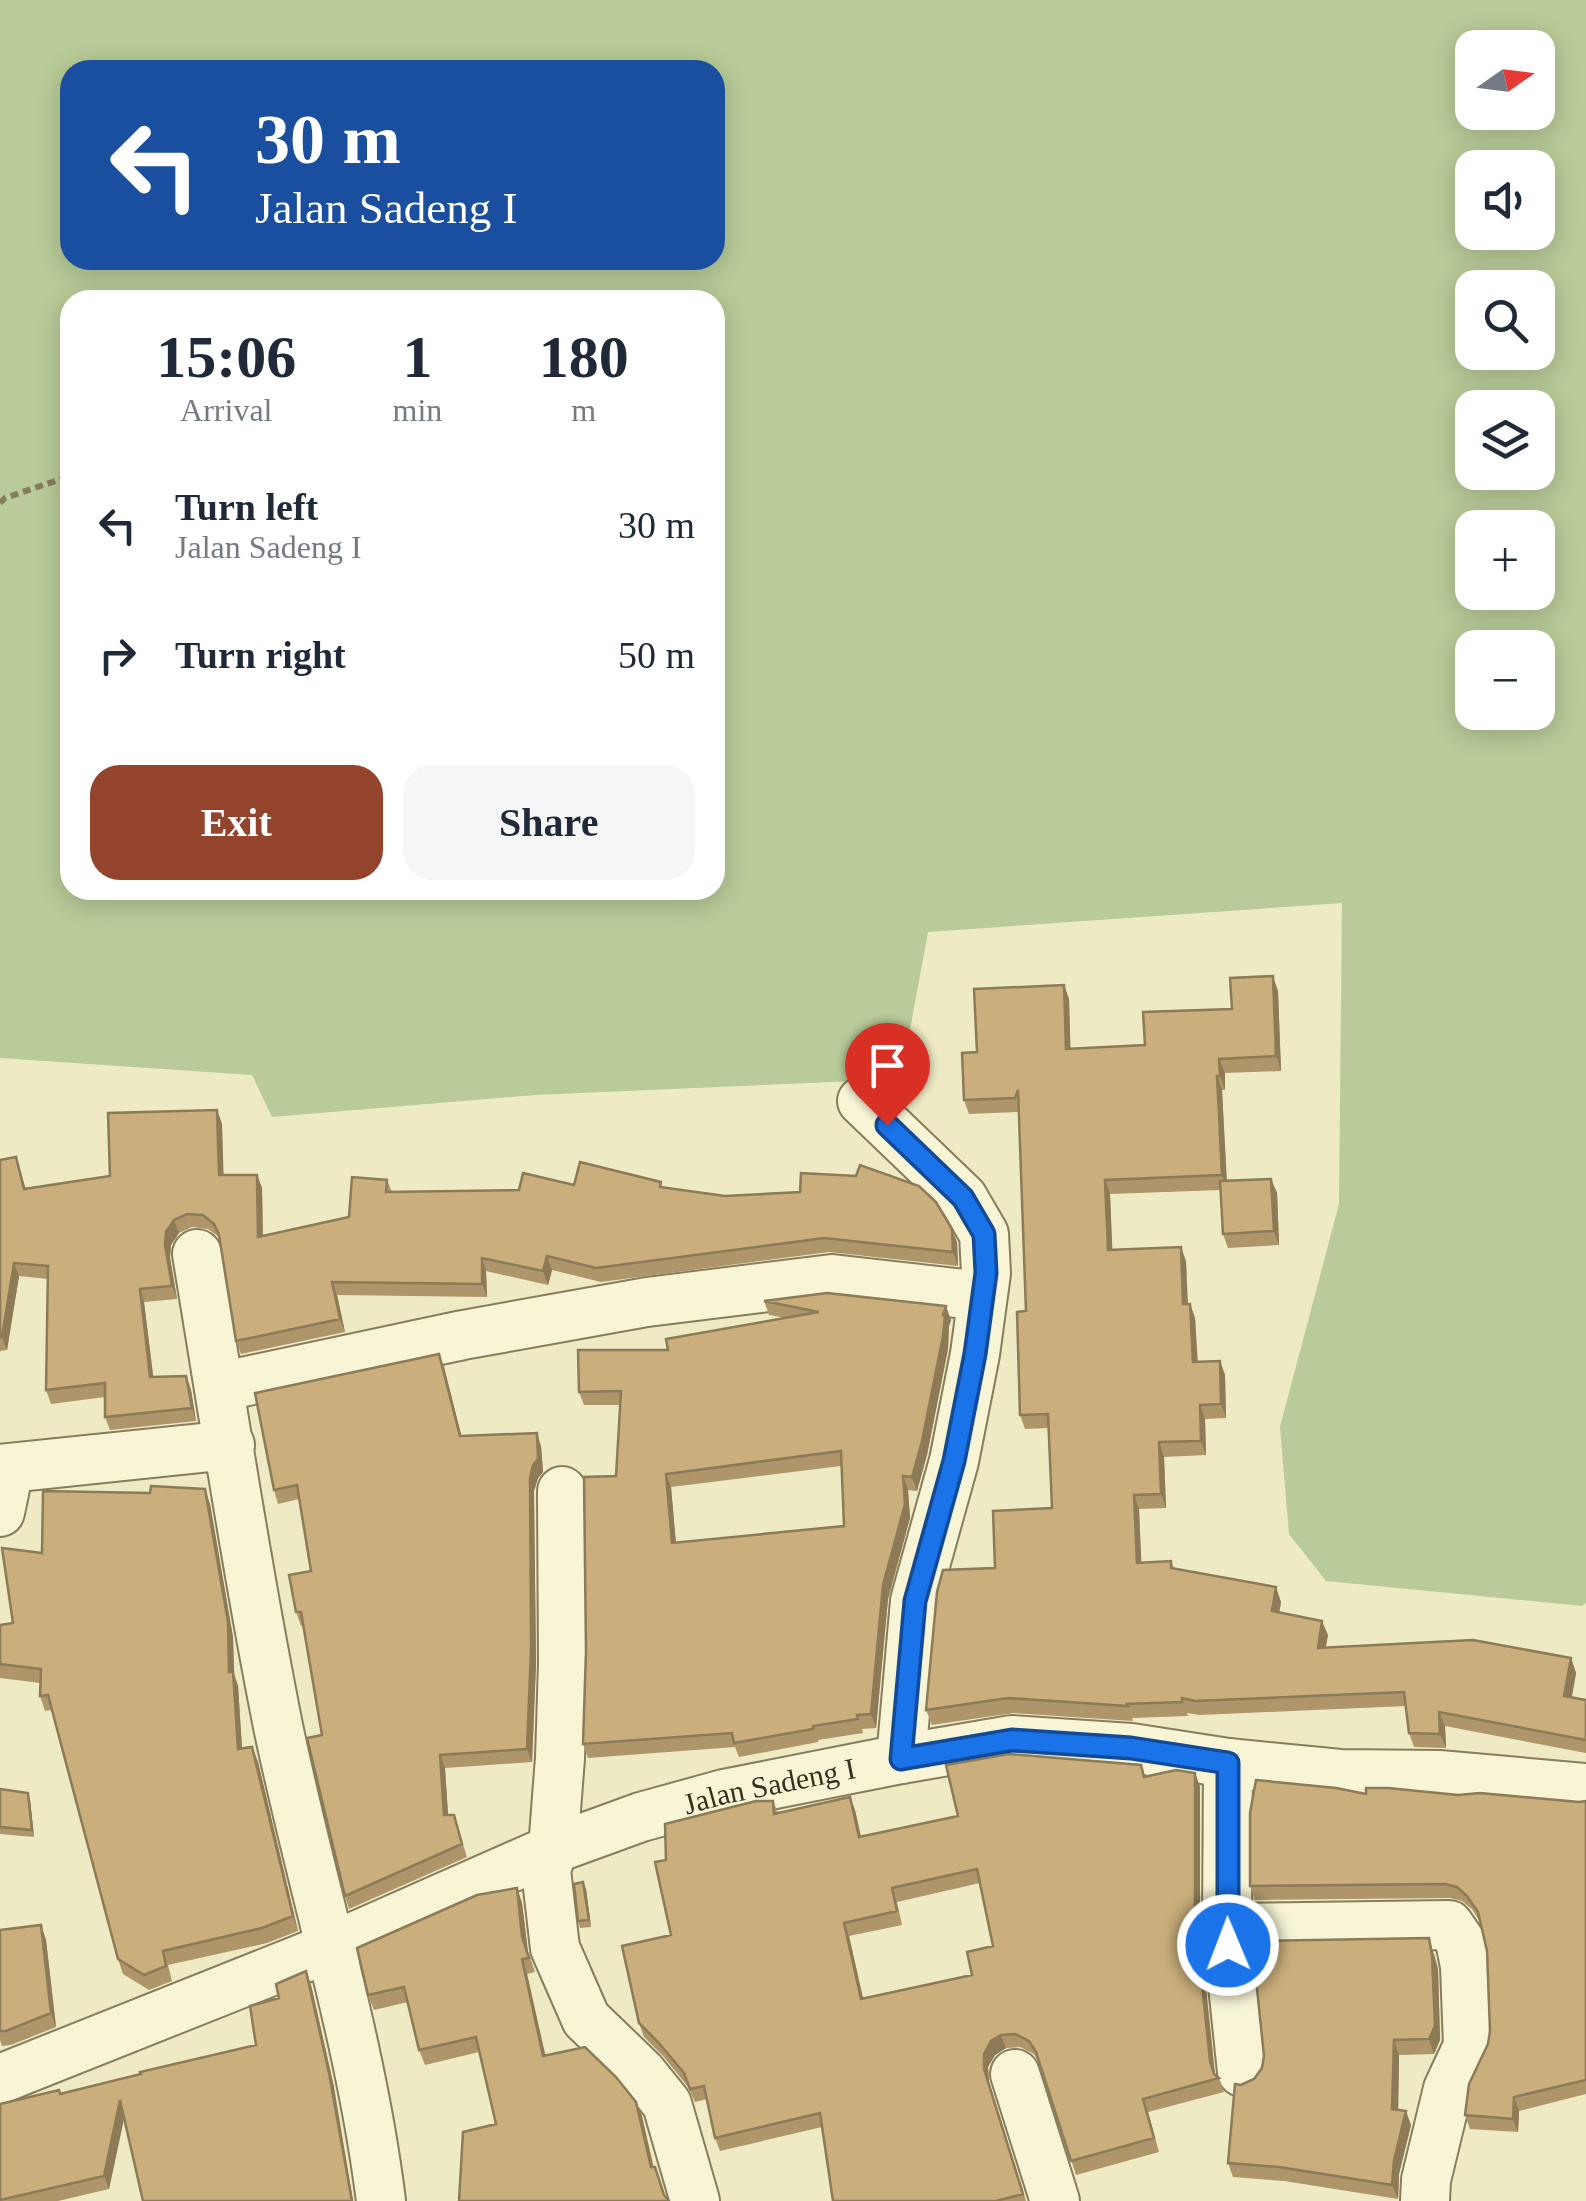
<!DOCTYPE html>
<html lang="en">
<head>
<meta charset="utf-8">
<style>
  body { margin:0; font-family:"Times New Roman",serif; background:#f6f6f7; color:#1f2937; height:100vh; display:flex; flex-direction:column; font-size:38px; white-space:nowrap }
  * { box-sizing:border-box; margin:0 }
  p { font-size:32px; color:#747a83 }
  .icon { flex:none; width:55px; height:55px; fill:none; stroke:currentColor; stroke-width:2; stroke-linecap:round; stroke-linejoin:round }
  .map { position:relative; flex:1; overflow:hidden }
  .details { position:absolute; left:60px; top:290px; width:665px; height:610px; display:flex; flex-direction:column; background:#fff; border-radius:30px; box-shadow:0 5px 25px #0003 }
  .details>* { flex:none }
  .hud { position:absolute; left:60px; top:60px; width:665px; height:210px; border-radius:30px; box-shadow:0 5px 25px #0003; background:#1a4fa0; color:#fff; overflow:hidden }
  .needle { width:65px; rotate:76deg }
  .tools { position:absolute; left:1455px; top:30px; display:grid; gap:20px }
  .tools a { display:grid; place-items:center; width:100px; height:100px; border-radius:20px; background:#fff; box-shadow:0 5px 25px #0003; font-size:50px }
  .pin { position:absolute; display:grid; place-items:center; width:85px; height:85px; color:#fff; margin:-102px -42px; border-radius:50% 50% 50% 0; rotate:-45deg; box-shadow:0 0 10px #0007 }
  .pin .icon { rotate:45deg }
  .me { position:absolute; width:110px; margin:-55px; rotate:359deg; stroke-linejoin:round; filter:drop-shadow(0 0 8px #0008) }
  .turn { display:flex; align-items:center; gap:35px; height:210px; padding:0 30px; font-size:45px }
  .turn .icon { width:130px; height:130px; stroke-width:2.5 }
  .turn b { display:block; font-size:70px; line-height:85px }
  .eta { display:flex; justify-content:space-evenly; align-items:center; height:170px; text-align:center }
  .eta b { font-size:60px; font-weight:800; line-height:70px }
  .primary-button { display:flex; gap:20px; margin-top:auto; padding:20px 30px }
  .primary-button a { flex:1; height:115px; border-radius:30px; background:#94432c; color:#fff; font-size:40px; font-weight:800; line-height:115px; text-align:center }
  .primary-button a+a { background:#f6f6f7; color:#1f2937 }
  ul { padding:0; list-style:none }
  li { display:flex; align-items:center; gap:30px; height:130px; padding:0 30px }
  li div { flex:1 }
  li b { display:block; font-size:38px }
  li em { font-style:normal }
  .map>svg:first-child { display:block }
  .green { fill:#b9cb98; fill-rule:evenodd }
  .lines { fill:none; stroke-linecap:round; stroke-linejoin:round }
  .street-casing { stroke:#877c5b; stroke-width:52 }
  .path { stroke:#877c5b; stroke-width:6; stroke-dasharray:8 5; stroke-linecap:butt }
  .street { stroke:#f8f5d7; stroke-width:48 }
  .wall { fill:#ae966a; fill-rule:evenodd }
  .shaded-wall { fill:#8d7a56 }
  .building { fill:#caae7b; stroke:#8d7a56; stroke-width:2.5; fill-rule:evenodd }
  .route-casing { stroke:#114b97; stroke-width:25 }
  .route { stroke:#1a73e8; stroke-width:18 }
  .labels { text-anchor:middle; stroke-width:9; stroke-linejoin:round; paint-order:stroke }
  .street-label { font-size:30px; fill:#37301e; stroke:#f4f2d3 }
</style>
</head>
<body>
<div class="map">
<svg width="1586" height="2201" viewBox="0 0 1586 2201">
  <rect width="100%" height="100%" fill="#edeac4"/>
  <path class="green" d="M 0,0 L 1586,0 L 1586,1603 L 1582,1606 L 1326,1581 L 1289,1534 L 1280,1427 L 1339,1204 L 1342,903 L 928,932 L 901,1079 L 535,1095 L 272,1117 L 252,1075 L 0,1058 ZM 1472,48 L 1538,48 L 1538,112 L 1472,112 ZM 70,70 L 715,70 L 715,260 L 70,260 ZM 1472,168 L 1538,168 L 1538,232 L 1472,232 ZM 1472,288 L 1538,288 L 1538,352 L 1472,352 ZM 70,300 L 715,300 L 715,890 L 70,890 ZM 1472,408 L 1538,408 L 1538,472 L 1472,472 ZM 1472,528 L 1538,528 L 1538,592 L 1472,592 ZM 1472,648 L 1538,648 L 1538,712 L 1472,712 Z"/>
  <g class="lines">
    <defs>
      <g id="street">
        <path d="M 862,1101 L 963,1198 L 984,1234 L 986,1273 L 975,1354 L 954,1461 L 915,1601 L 901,1759"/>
        <path d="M 197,1254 C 223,1411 247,1570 278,1726 C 311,1885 361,2040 381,2201"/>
        <path d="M 219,1387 L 463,1335 L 647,1302 L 832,1279 L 982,1296"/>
        <path d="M 0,1469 L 230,1445"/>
        <path d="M 562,1491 L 563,1664 L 560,1758 L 553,1849 L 546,1870 L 555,1948 L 586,2019 L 642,2073 L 667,2104 L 695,2201"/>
        <path d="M 0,1512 L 9,1469"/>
        <path d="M 1228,1763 L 1227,1928 L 1242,2072"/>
        <path d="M 1227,1928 L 1449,1925 L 1460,1941 L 1465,1966 L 1468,2046 L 1448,2089 L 1426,2180 L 1425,2201"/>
        <path d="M 1015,2074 L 1055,2201"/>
        <path id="s1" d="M 0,2079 L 329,1948 L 553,1849 L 641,1817 L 724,1794 L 901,1759 L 1012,1740 L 1131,1748 L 1228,1763 L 1340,1774 L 1439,1775 L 1586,1788"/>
      </g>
    </defs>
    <use href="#street" class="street-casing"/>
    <path class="path" d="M 0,503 L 5,498 L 70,476"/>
    <use href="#street" class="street"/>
  </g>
  <path class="wall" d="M 1064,985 L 1069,999 L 1070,1048 L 1145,1045 L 1278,991 L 1281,1071 L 1225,1073 L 1225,1090 L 1222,1090 L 1227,1181 L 1271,1179 L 1277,1193 L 1279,1245 L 1228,1248 L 1223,1234 L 1221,1190 L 1110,1194 L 1112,1250 L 1186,1261 L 1188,1304 L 1190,1304 L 1195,1318 L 1198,1362 L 1220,1361 L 1225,1375 L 1226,1418 L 1205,1419 L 1206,1455 L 1164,1457 L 1166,1508 L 1139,1509 L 1141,1562 L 1171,1561 L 1174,1568 L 1281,1602 L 1279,1613 L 1328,1635 L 1325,1648 L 1571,1658 L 1576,1673 L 1572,1697 L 1586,1700 L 1586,1753 L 1445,1726 L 1446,1748 L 1414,1747 L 1409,1733 L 1406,1706 L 1200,1715 L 1187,1713 L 1188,1716 L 1132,1718 L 1133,1721 L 1013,1713 L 932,1725 L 926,1710 L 995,1568 L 1052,1508 L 1049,1428 L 1025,1429 L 1020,1415 L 1026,1311 L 1019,1112 L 969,1114 L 964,1100 L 977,1052 Z
    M 217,1110 L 222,1124 L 223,1175 L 257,1175 L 262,1188 L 263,1236 L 349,1217 L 387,1180 L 392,1192 L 519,1190 L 574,1185 L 663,1187 L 957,1242 L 958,1266 L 829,1252 L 601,1282 L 552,1270 L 548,1285 L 486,1271 L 487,1297 L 337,1295 L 345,1332 L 241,1354 L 236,1341 L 219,1237 L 208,1229 L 192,1227 L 179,1233 L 171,1245 L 170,1258 L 177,1299 L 144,1302 L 153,1377 L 186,1376 L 191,1390 L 196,1421 L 110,1430 L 105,1417 L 105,1397 L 51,1404 L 46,1390 L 48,1279 L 19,1276 L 7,1350 L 0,1351 L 0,1160 L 16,1157 L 26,1189 L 110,1176 Z
    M 764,1301 L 951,1320 L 949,1326 L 948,1349 L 927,1455 L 917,1491 L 908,1490 L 910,1518 L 888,1599 L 876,1728 L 862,1729 L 863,1733 L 818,1740 L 818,1742 L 739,1757 L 735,1747 L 588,1758 L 583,1744 L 616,1476 L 620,1405 L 584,1405 L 579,1392 L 668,1350 L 785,1318 L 769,1315 ZM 841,1466 L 844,1526 L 676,1543 L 671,1487 Z
    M 444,1367 L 461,1436 L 541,1446 L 543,1472 L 538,1478 L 534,1491 L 536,1664 L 532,1762 L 445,1768 L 448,1815 L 454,1815 L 467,1857 L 349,1909 L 345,1896 L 322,1735 L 303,1625 L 301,1626 L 296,1612 L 311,1571 L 299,1499 L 278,1504 L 274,1490 Z
    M 210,1504 L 233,1637 L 234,1674 L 238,1686 L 242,1749 L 252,1747 L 258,1762 L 298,1931 L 267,1943 L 168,1965 L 172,1981 L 149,1990 L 123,1974 L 118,1959 L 52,1710 L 45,1711 L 40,1696 L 40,1683 L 0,1678 L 0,1625 L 13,1623 L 42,1553 Z
    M 1195,1773 L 1200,1787 L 1200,1931 L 1215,2074 L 1219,2078 L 1224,2092 L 1148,2112 L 1159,2152 L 1076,2175 L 1040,2064 L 1034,2054 L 1020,2047 L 1006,2048 L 995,2055 L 988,2067 L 989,2082 L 1026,2201 L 833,2201 L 822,2127 L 720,2151 L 715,2138 L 707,2099 L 695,2102 L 688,2087 L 663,2056 L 644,2037 L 639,2023 L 671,1935 L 666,1860 L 773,1801 L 778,1813 L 855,1810 L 861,1837 L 1145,1777 ZM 980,1883 L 993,1946 L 972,1975 L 863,1998 L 849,1936 L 902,1925 L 897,1902 Z
    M 0,1789 L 30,1800 L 34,1837 L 0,1834 Z
    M 1366,1794 L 1458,1795 L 1579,1802 L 1586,1801 L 1586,2094 L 1519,2111 L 1518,2132 L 1470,2129 L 1465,2115 L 1488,2044 L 1490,2031 L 1487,1951 L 1480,1922 L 1472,1909 L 1462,1901 L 1450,1898 L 1255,1900 L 1250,1886 Z
    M 583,1882 L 586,1889 L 591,1927 L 580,1928 L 578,1921 Z
    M 517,1888 L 522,1903 L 528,1952 L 535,1972 L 527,1974 L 545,2056 L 636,2102 L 642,2116 L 496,2124 L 479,2052 L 425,2065 L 419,2050 L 408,2002 L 374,2010 L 368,1995 Z
    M 41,1925 L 46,1940 L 56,2027 L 11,2045 L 2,2046 L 0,2040 L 0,1930 Z
    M 1434,1953 L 1438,1969 L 1440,2040 L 1434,2054 L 1399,2055 L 1398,2110 L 1411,2125 L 1399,2174 L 1398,2199 L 1284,2181 L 1233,2177 L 1228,2163 L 1254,2079 Z
    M 311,1985 L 334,2087 L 124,2118 L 109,2189 L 58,2201 L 0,2201 L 0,2104 L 61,2094 L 256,2045 L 279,1998 Z"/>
  <path class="shaded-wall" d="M 1273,976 L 1278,991 L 1281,1071 L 1276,1056 Z
    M 1064,985 L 1069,999 L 1071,1063 L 1066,1049 Z
    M 1219,1059 L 1225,1073 L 1225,1090 L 1220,1076 Z
    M 1217,1076 L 1222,1090 L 1227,1189 L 1222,1175 Z
    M 217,1110 L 222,1124 L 224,1188 L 219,1175 Z
    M 257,1175 L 262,1188 L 263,1250 L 258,1237 Z
    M 1271,1179 L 1277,1193 L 1279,1245 L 1274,1231 Z
    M 1105,1180 L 1110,1194 L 1113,1264 L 1108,1250 Z
    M 174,1220 L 179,1233 L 171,1245 L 170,1258 L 177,1299 L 172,1286 L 165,1245 L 166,1232 Z
    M 952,1229 L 957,1242 L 958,1266 L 953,1252 Z
    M 1181,1247 L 1186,1261 L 1188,1319 L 1183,1304 Z
    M 547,1256 L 552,1270 L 548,1285 L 543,1271 Z
    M 482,1258 L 486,1271 L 487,1297 L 482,1284 Z
    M 14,1263 L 19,1276 L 7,1350 L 2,1337 Z
    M 332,1282 L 337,1295 L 345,1332 L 340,1319 Z
    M 140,1289 L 144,1302 L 155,1390 L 150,1377 Z
    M 1190,1304 L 1195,1318 L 1198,1376 L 1193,1362 Z
    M 946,1306 L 951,1320 L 949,1326 L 948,1349 L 927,1455 L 917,1491 L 912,1477 Z
    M 439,1354 L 444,1367 L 465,1450 L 460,1436 Z
    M 1220,1361 L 1225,1375 L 1226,1418 L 1221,1404 Z
    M 186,1376 L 191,1390 L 196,1421 L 192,1408 Z
    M 1200,1405 L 1205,1419 L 1206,1455 L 1201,1441 Z
    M 537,1433 L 541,1446 L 543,1472 L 538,1478 L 534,1491 L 536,1664 L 532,1762 L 527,1749 L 530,1478 Z
    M 1159,1442 L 1164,1457 L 1166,1508 L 1161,1494 Z
    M 666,1474 L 671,1487 L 677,1557 L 672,1543 Z
    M 903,1476 L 908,1490 L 910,1518 L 888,1599 L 876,1728 L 871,1714 L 883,1585 Z
    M 205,1489 L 210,1504 L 233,1637 L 234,1674 L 238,1686 L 243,1764 L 238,1749 L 229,1672 Z
    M 1134,1495 L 1139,1509 L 1142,1577 L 1137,1563 Z
    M 1276,1587 L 1281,1602 L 1277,1626 L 1272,1611 Z
    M 1322,1621 L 1328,1635 L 1323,1662 L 1318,1648 Z
    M 1571,1658 L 1576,1673 L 1569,1710 L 1564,1696 Z
    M 1439,1712 L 1445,1726 L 1446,1748 L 1440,1734 Z
    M 252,1747 L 258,1762 L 298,1931 L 293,1916 Z
    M 440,1755 L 445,1768 L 449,1829 L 444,1815 Z
    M 1195,1773 L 1200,1787 L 1200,1931 L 1215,2075 L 1210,2061 L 1195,1917 Z
    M 28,1793 L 30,1800 L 34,1837 L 32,1830 Z
    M 850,1797 L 855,1810 L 864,1851 L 859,1837 Z
    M 583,1882 L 586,1889 L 591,1927 L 589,1920 Z
    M 517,1888 L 522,1903 L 528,1952 L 535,1972 L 522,1937 Z
    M 844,1923 L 849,1936 L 866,2012 L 861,1999 Z
    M 41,1925 L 46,1940 L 56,2027 L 51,2013 Z
    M 1429,1938 L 1438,1969 L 1440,2040 L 1434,2054 L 1429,2039 Z
    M 522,1959 L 527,1974 L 549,2071 L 543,2056 Z
    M 306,1971 L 311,1985 L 334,2087 L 353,2201 L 349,2192 Z
    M 1001,2035 L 1006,2048 L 995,2055 L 988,2067 L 989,2082 L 1026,2201 L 984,2069 L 984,2054 L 991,2041 Z
    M 1394,2040 L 1399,2055 L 1398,2123 L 1392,2109 Z
    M 1514,2097 L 1519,2111 L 1518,2132 L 1513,2119 Z
    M 120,2100 L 125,2114 L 109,2189 L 104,2176 Z
    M 636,2102 L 642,2116 L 657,2182 L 651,2167 Z
    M 1406,2111 L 1411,2125 L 1399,2174 L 1398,2199 L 1392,2185 L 1394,2160 Z"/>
  <path class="building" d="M 1273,976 L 1276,1056 L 1219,1059 L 1220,1076 L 1217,1076 L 1222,1175 L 1105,1180 L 1108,1250 L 1181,1247 L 1183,1304 L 1190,1304 L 1193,1362 L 1220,1361 L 1221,1404 L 1200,1405 L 1201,1441 L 1159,1442 L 1161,1494 L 1134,1495 L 1137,1563 L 1171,1561 L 1171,1568 L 1276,1587 L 1272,1611 L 1322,1621 L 1318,1648 L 1473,1640 L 1571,1658 L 1564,1696 L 1586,1700 L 1586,1740 L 1439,1712 L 1440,1734 L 1409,1733 L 1404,1692 L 1195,1701 L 1182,1698 L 1182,1702 L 1127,1704 L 1128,1706 L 1008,1698 L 926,1710 L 937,1592 L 943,1570 L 995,1568 L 993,1511 L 1052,1508 L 1048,1414 L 1020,1415 L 1017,1312 L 1026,1311 L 1018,1090 L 1015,1098 L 964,1100 L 962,1053 L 977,1052 L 974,989 L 1064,985 L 1066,1049 L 1145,1045 L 1143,1012 L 1232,1009 L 1230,978 Z
    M 217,1110 L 219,1175 L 257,1175 L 258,1237 L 349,1217 L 352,1177 L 387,1180 L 386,1192 L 519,1190 L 523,1173 L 574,1185 L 580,1162 L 661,1182 L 660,1187 L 725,1196 L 800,1192 L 801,1173 L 856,1176 L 860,1165 L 919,1186 L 936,1202 L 952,1229 L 953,1252 L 824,1238 L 596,1268 L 547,1256 L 543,1271 L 482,1258 L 482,1284 L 332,1282 L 340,1319 L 236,1341 L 219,1235 L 214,1224 L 203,1215 L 187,1214 L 174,1220 L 166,1232 L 165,1245 L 172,1286 L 140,1289 L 150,1377 L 186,1376 L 192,1408 L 105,1417 L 105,1383 L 46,1390 L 48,1266 L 14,1263 L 2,1337 L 0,1337 L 0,1160 L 16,1157 L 24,1189 L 110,1176 L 108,1113 Z
    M 1271,1179 L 1274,1231 L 1223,1234 L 1220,1181 Z
    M 827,1293 L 946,1306 L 943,1315 L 945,1315 L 943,1336 L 922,1441 L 912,1477 L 903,1476 L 905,1504 L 883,1585 L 871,1714 L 857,1715 L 858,1719 L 813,1726 L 813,1729 L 734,1743 L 732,1733 L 583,1744 L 586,1651 L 584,1477 L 616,1476 L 621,1391 L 579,1392 L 578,1350 L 668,1350 L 666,1339 L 819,1312 L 764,1301 ZM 841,1451 L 844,1526 L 672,1543 L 666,1474 Z
    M 439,1354 L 460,1436 L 537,1433 L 538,1459 L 533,1465 L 530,1478 L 531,1650 L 527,1749 L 440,1755 L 444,1815 L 454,1815 L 462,1844 L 345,1896 L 307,1738 L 322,1735 L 301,1612 L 296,1612 L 289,1575 L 311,1571 L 297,1485 L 274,1490 L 255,1393 Z
    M 151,1486 L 205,1489 L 228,1622 L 229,1672 L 233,1671 L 238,1749 L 252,1747 L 293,1916 L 262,1928 L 163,1951 L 166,1966 L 144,1975 L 118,1959 L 48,1695 L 40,1696 L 41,1669 L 0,1664 L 0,1625 L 13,1623 L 2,1548 L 42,1553 L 43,1491 L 150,1493 Z
    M 1009,1754 L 1141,1765 L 1144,1777 L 1176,1770 L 1195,1773 L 1195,1917 L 1210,2061 L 1214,2074 L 1219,2078 L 1143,2099 L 1154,2138 L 1071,2161 L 1036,2052 L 1029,2041 L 1015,2034 L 1001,2035 L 991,2041 L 984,2054 L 984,2069 L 1023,2194 L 996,2201 L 833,2201 L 820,2113 L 715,2138 L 704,2086 L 690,2089 L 684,2073 L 658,2042 L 639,2023 L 622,1946 L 671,1935 L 655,1862 L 666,1860 L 665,1824 L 756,1801 L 773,1801 L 774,1814 L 850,1797 L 859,1837 L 958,1816 L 946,1765 ZM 977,1869 L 993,1946 L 967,1952 L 972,1975 L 861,1999 L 844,1923 L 897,1911 L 892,1888 Z
    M 1256,1780 L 1336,1788 L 1366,1794 L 1366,1788 L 1388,1788 L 1458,1795 L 1480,1793 L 1579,1802 L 1586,1801 L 1586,2080 L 1514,2097 L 1513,2119 L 1465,2115 L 1469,2084 L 1488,2044 L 1490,2031 L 1487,1951 L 1478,1912 L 1467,1896 L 1457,1887 L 1445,1884 L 1250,1886 L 1250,1813 Z
    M 0,1789 L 28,1793 L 32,1830 L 0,1827 Z
    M 583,1882 L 589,1920 L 578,1921 L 574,1884 Z
    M 517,1888 L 522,1937 L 529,1958 L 522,1959 L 543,2056 L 585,2047 L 616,2077 L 636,2102 L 651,2167 L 655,2167 L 664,2195 L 669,2201 L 459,2201 L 463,2132 L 496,2124 L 476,2037 L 419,2050 L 404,1987 L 368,1995 L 357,1948 L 477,1895 Z
    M 41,1925 L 51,2013 L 6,2031 L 0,2031 L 0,1930 Z
    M 1429,1938 L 1432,1955 L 1435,2026 L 1429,2039 L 1394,2040 L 1392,2109 L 1406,2111 L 1394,2160 L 1392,2185 L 1279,2167 L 1228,2163 L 1235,2084 L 1241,2085 L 1254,2079 L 1262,2068 L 1264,2056 L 1252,1941 Z
    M 306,1971 L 329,2073 L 352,2201 L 143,2201 L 120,2100 L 104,2176 L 0,2200 L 0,2104 L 59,2090 L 60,2094 L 141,2074 L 140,2072 L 256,2045 L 250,2006 L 279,1998 L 276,1984 Z"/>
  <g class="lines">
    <defs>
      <path id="route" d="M 887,1125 L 963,1198 L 984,1234 L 986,1273 L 975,1354 L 954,1461 L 915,1601 L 901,1759 L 1012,1740 L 1131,1748 L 1228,1763 L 1228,1945"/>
    </defs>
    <use href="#route" class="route-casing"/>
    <use href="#route" class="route"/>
  </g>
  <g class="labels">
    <g class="street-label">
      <text dy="10" stroke="none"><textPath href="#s1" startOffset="825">Jalan Sadeng I</textPath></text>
    </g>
  </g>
</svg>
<div class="tools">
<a><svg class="needle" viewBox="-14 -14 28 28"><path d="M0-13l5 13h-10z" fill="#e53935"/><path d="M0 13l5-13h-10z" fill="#747a83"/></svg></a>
<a><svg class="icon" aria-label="sound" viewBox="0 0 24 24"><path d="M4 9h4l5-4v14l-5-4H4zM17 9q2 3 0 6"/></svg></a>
<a><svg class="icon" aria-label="search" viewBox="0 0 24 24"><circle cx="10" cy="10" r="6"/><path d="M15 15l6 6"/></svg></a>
<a><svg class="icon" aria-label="layers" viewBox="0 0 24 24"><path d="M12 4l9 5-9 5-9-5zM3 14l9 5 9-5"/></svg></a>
<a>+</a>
<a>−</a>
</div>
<div class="pin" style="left:887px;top:1125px;background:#d93025"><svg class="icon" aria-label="arrive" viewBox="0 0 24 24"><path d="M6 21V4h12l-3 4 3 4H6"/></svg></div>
<svg class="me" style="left:1228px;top:1945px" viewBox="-20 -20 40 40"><circle r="17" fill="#1a73e8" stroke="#fff" stroke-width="3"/><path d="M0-11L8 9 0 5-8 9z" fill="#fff"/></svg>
<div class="hud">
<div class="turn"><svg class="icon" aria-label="left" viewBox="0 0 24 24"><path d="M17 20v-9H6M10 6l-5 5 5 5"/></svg><div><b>30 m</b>Jalan Sadeng I</div></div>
</div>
<section class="details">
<div class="eta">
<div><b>15:06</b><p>Arrival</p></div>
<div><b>1</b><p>min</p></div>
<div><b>180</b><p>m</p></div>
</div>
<ul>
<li><svg class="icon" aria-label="left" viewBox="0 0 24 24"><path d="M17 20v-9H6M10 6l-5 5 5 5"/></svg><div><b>Turn left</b><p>Jalan Sadeng I</p></div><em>30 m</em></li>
<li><svg class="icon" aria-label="right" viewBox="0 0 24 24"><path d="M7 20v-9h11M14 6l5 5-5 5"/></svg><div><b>Turn right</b></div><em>50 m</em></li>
</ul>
<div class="primary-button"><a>Exit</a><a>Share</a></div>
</section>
</div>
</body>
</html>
